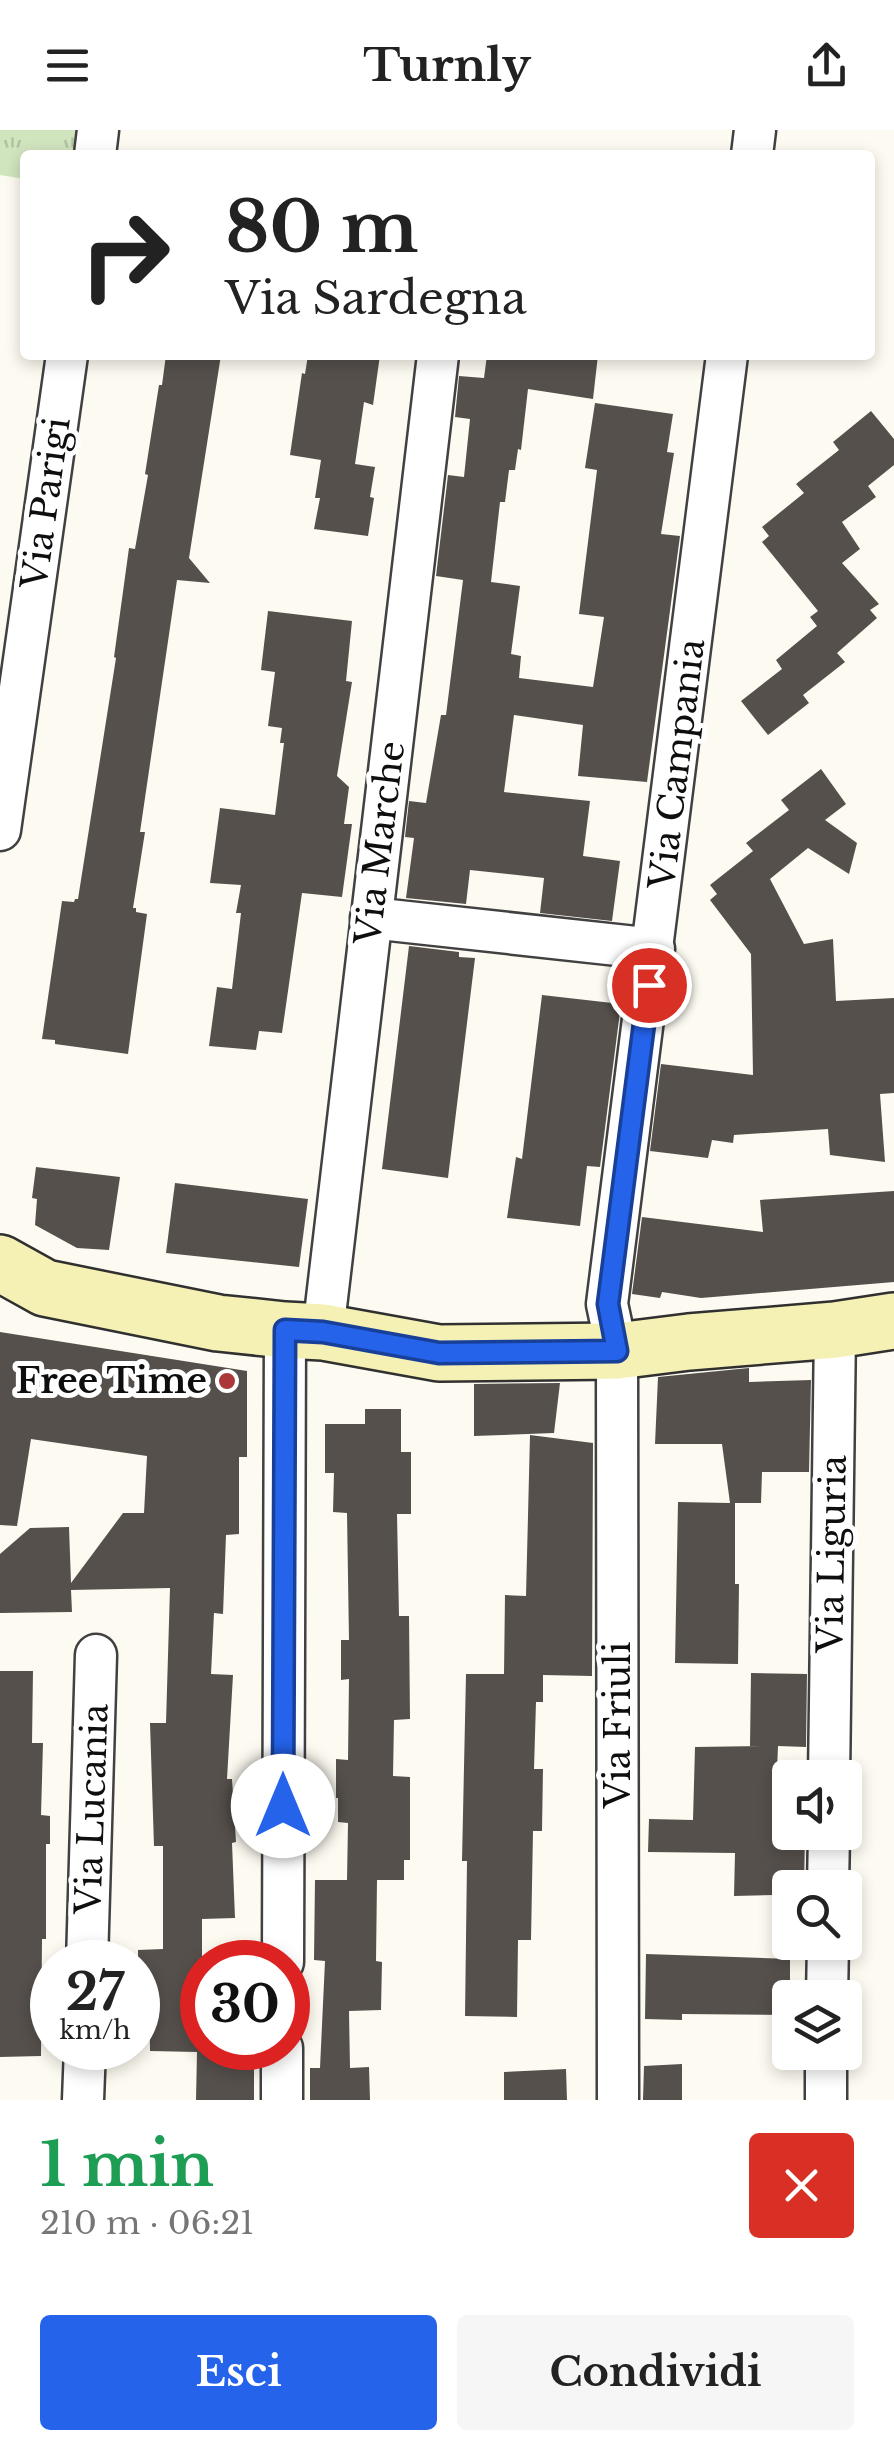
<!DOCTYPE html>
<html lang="it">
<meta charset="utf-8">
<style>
:root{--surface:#fff;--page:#f6f6f6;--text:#222;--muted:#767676;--accent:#2563eb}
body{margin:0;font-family:"Libre Baskerville",serif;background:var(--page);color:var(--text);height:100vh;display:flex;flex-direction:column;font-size:38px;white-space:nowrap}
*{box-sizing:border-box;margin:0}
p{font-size:32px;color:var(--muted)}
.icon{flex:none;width:55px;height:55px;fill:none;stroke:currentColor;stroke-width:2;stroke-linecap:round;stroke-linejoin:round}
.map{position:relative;height:1970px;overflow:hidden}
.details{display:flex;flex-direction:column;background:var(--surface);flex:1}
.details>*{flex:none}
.guide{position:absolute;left:20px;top:20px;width:855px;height:210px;border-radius:10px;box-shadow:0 5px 15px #0003;background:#fff;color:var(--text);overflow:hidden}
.controls{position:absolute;left:772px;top:1630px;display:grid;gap:20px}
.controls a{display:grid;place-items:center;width:90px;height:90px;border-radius:10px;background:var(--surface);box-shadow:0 5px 15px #0003;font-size:50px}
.speed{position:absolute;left:30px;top:1810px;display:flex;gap:20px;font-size:50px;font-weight:700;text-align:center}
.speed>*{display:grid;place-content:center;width:130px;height:130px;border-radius:50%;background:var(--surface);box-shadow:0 5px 15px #0003;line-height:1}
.speed small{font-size:25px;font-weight:400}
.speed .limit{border:15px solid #d22;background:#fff;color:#111}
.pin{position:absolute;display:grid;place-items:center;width:85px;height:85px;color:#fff;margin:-42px;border:5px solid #fff;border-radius:50%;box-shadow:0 2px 10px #0007}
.me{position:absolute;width:110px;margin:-55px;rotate:0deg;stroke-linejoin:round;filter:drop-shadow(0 0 8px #0008)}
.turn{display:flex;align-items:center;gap:35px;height:210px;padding:0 40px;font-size:45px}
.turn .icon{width:130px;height:130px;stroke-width:2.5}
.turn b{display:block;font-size:70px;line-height:85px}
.round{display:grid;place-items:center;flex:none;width:105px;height:105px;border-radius:10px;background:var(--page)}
.head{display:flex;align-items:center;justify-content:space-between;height:170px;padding:0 40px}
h1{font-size:60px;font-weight:700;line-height:75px;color:#1e9e55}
.action{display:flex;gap:20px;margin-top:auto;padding:20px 40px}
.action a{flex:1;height:115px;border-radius:10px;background:var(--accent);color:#fff;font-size:40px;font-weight:700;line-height:115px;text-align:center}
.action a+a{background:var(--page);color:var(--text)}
header{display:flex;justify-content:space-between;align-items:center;height:130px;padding:0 40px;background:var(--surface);font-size:45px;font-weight:700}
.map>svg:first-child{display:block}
.grass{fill:url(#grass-tufts)}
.building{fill:#55504c}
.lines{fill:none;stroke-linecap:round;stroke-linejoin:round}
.street-casing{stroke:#414141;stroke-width:45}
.secondary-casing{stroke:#303030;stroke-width:60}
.street{stroke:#fff;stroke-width:40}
.secondary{stroke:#f5f0b4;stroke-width:55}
.route-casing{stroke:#184099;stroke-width:25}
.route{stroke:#2563eb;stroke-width:18}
.poi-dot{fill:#ac3839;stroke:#fff;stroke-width:4}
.labels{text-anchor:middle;stroke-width:10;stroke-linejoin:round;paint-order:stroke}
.street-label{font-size:35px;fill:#0e0e0e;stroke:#fff}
.poi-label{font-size:35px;font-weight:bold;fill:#0e0e0e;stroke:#fff;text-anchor:end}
</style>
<header><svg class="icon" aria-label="menu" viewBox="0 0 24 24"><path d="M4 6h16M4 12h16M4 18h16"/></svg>Turnly<svg class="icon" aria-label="share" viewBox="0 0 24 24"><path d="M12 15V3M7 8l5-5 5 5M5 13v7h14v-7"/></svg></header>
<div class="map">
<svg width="894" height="1970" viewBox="0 0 894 1970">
<defs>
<pattern id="grass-tufts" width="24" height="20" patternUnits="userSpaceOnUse" patternTransform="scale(2.5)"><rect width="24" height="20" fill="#d0e4be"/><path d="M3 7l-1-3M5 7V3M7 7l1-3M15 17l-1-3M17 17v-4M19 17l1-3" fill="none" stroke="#b1c2a2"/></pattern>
</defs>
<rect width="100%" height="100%" fill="#fdfbf1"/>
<polygon class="grass" points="0,0 81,0 77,25 25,25 25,49 0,45"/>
<g class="building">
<polygon points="166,225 221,225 189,428 210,453 177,450 140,702 145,702 133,778 136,778 136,782 147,784 128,924 55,914 55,910 42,909 62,771 74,772 75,769 78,769 116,528 114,527 129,418 135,419 148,345 145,344 159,255 162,255"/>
<polygon points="308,225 380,225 373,275 364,272 355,334 375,337 370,367 374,368 368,406 314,399 320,368 315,368 321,330 290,325 302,243 305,244"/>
<polygon points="487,225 598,225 593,269 528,259 521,320 518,319 515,340 509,340 505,372 500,372 491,452 520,456 511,524 521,526 519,548 593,557 604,487 579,484 597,340 585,338 595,273 673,284 667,322 674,323 661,404 680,406 647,652 578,646 583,595 514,585 504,662 590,671 583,726 620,731 612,791 540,783 544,748 470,740 466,774 406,768 414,708 405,707 409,671 426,673 441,585 446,585 463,450 436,446 448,345 464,347 470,289 455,287 459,246 484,248"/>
<polygon points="871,281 894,309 894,335 868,356 876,367 842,392 860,419 842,433 879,474 870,480 877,488 837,523 845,532 803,565 809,573 768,605 741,571 782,539 776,530 817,496 810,487 818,481 762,412 769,406 762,397 804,363 796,354 839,320 833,312"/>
<polygon points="268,481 352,491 346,551 352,552 337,646 349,657 344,694 352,694 342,767 302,763 282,903 259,901 256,920 209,916 217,857 232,859 241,783 236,783 241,755 210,753 220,678 275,685 284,613 280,613 282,598 268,596 275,542 261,540"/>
<polygon points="821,639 846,674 825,690 857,713 849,744 808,718 770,749 804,814 833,809 836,871 894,868 894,963 880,964 885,1032 830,1025 828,999 734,1005 733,1013 712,1010 708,1028 650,1021 661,934 753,945 751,824 710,770 717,764 710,755 753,721 746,713 789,680 781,670"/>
<polygon points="409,816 459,822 459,827 475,828 448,1048 382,1039"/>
<polygon points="542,865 621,874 600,1037 587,1036 580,1096 507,1088 516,1027 522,1029"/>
<polygon points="36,1037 120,1047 109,1120 77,1118 35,1095 37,1069 32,1068"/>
<polygon points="175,1053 308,1069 299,1137 166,1123"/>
<polygon points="894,1061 894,1152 701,1168 662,1162 660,1168 632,1164 642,1087 763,1102 760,1070"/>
<polygon points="0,1202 247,1241 247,1327 239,1327 239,1404 226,1405 223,1484 214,1483 211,1544 233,1545 227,1649 232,1649 236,1712 232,1713 235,1788 202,1789 202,1918 254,1921 254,1970 196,1970 197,1922 150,1921 149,1849 138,1851 138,1820 163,1819 163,1716 154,1716 150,1593 166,1593 170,1458 71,1460 72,1482 0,1483 0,1424 30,1398 69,1397 71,1453 123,1383 144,1383 147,1326 31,1309 17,1396 0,1395"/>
<polygon points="749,1238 749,1252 811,1250 809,1342 762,1342 761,1373 735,1373 735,1454 739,1454 738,1534 675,1533 678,1372 730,1373 722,1314 655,1314 658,1247"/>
<polygon points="560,1253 554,1303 474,1306 474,1254"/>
<polygon points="365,1279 401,1279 401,1322 411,1322 411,1384 397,1384 399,1486 409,1486 410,1589 394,1590 393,1646 410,1647 410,1730 404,1730 404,1750 377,1750 376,1831 382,1832 381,1880 349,1881 350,1938 369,1937 370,1970 310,1970 310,1938 320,1938 325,1831 314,1830 315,1750 347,1750 348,1693 338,1692 338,1668 336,1668 336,1629 348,1630 349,1549 341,1550 341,1510 349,1510 347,1383 333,1382 334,1343 325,1343 325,1294 365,1294"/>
<polygon points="530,1305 593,1313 592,1546 543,1545 543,1572 536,1572 534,1639 543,1639 542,1701 533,1701 531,1810 518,1810 517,1887 465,1886 467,1731 462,1731 466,1544 504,1544 505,1465 526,1466"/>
<polygon points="0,1541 33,1541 32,1613 43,1613 41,1685 50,1686 50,1714 46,1714 46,1809 42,1809 41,1926 0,1927"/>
<polygon points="751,1543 807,1544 806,1617 778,1616 775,1691 790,1691 790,1702 805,1702 804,1758 775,1759 775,1765 734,1766 735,1723 648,1722 649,1689 693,1690 695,1617 762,1616 750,1616"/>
<polygon points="646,1824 790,1829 790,1885 682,1884 682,1890 645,1889"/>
<polygon points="682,1934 682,1970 643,1970 644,1936"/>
<polygon points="566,1939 567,1970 504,1970 504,1942"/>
</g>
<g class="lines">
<defs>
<g id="street">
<polyline points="95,25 98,0"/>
<polyline points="752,25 755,0"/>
<polyline points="0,700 67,225"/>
<polyline points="371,788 654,819"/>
<polyline points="323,1202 438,225"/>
<polyline points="829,1648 835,1200"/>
<polyline points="828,1758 829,1702"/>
<polyline points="87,1832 96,1525"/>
<polyline points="283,1832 285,1200"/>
<polyline points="827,1868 828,1812"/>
<polyline points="83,1970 85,1918"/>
<polyline points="282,1970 282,1918"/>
<polyline points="618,1970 617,1221 607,1174 727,225"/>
<polyline points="826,1970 826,1922"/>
</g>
<polyline id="secondary" points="0,1133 45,1158 218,1193 285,1200 323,1202 439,1223 617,1221 689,1212 835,1200 894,1191"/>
</defs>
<use href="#street" class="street-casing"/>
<use href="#secondary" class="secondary-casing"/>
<use href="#street" class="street"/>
<use href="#secondary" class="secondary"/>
</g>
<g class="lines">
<defs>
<polyline id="route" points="283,1676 285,1200 323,1202 439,1223 617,1221 608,1174 649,855"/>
</defs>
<use href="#route" class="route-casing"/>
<use href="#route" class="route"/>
</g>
<circle class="poi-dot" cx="227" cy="1251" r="10"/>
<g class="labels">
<g class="street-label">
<text transform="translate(46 373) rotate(-82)" y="12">Via Parigi</text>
<text transform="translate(677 634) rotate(-83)" y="12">Via Campania</text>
<text transform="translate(380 713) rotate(-83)" y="12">Via Marche</text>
<text transform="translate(832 1424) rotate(-89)" y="12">Via Liguria</text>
<text transform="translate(618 1595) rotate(-90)" y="12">Via Friuli</text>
<text transform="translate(92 1679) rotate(-88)" y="12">Via Lucania</text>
</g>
<g class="poi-label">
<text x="207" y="1263">Free Time</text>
</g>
</g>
</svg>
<div class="controls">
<a><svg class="icon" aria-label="sound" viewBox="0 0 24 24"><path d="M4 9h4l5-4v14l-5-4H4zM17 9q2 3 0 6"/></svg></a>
<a><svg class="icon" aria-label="search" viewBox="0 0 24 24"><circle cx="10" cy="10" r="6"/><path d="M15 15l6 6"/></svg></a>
<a><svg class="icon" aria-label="layers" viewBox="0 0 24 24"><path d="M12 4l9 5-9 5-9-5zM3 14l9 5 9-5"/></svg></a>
</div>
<div class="speed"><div>27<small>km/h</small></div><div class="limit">30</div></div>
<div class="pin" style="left:649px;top:855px;background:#d93025"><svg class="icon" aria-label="arrive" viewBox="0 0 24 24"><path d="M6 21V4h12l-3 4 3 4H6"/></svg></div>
<svg class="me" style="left:283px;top:1676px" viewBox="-20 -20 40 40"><circle r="19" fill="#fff"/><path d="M0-13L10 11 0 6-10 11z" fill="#2563eb"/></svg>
<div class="guide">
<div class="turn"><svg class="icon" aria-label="right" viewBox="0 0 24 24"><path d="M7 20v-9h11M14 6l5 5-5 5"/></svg><div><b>80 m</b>Via Sardegna</div></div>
</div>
</div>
<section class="details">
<div class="head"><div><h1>1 min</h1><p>210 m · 06:21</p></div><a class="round" style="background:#d93025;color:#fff"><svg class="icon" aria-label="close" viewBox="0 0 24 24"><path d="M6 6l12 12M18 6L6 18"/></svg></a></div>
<div class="action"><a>Esci</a><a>Condividi</a></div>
</section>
